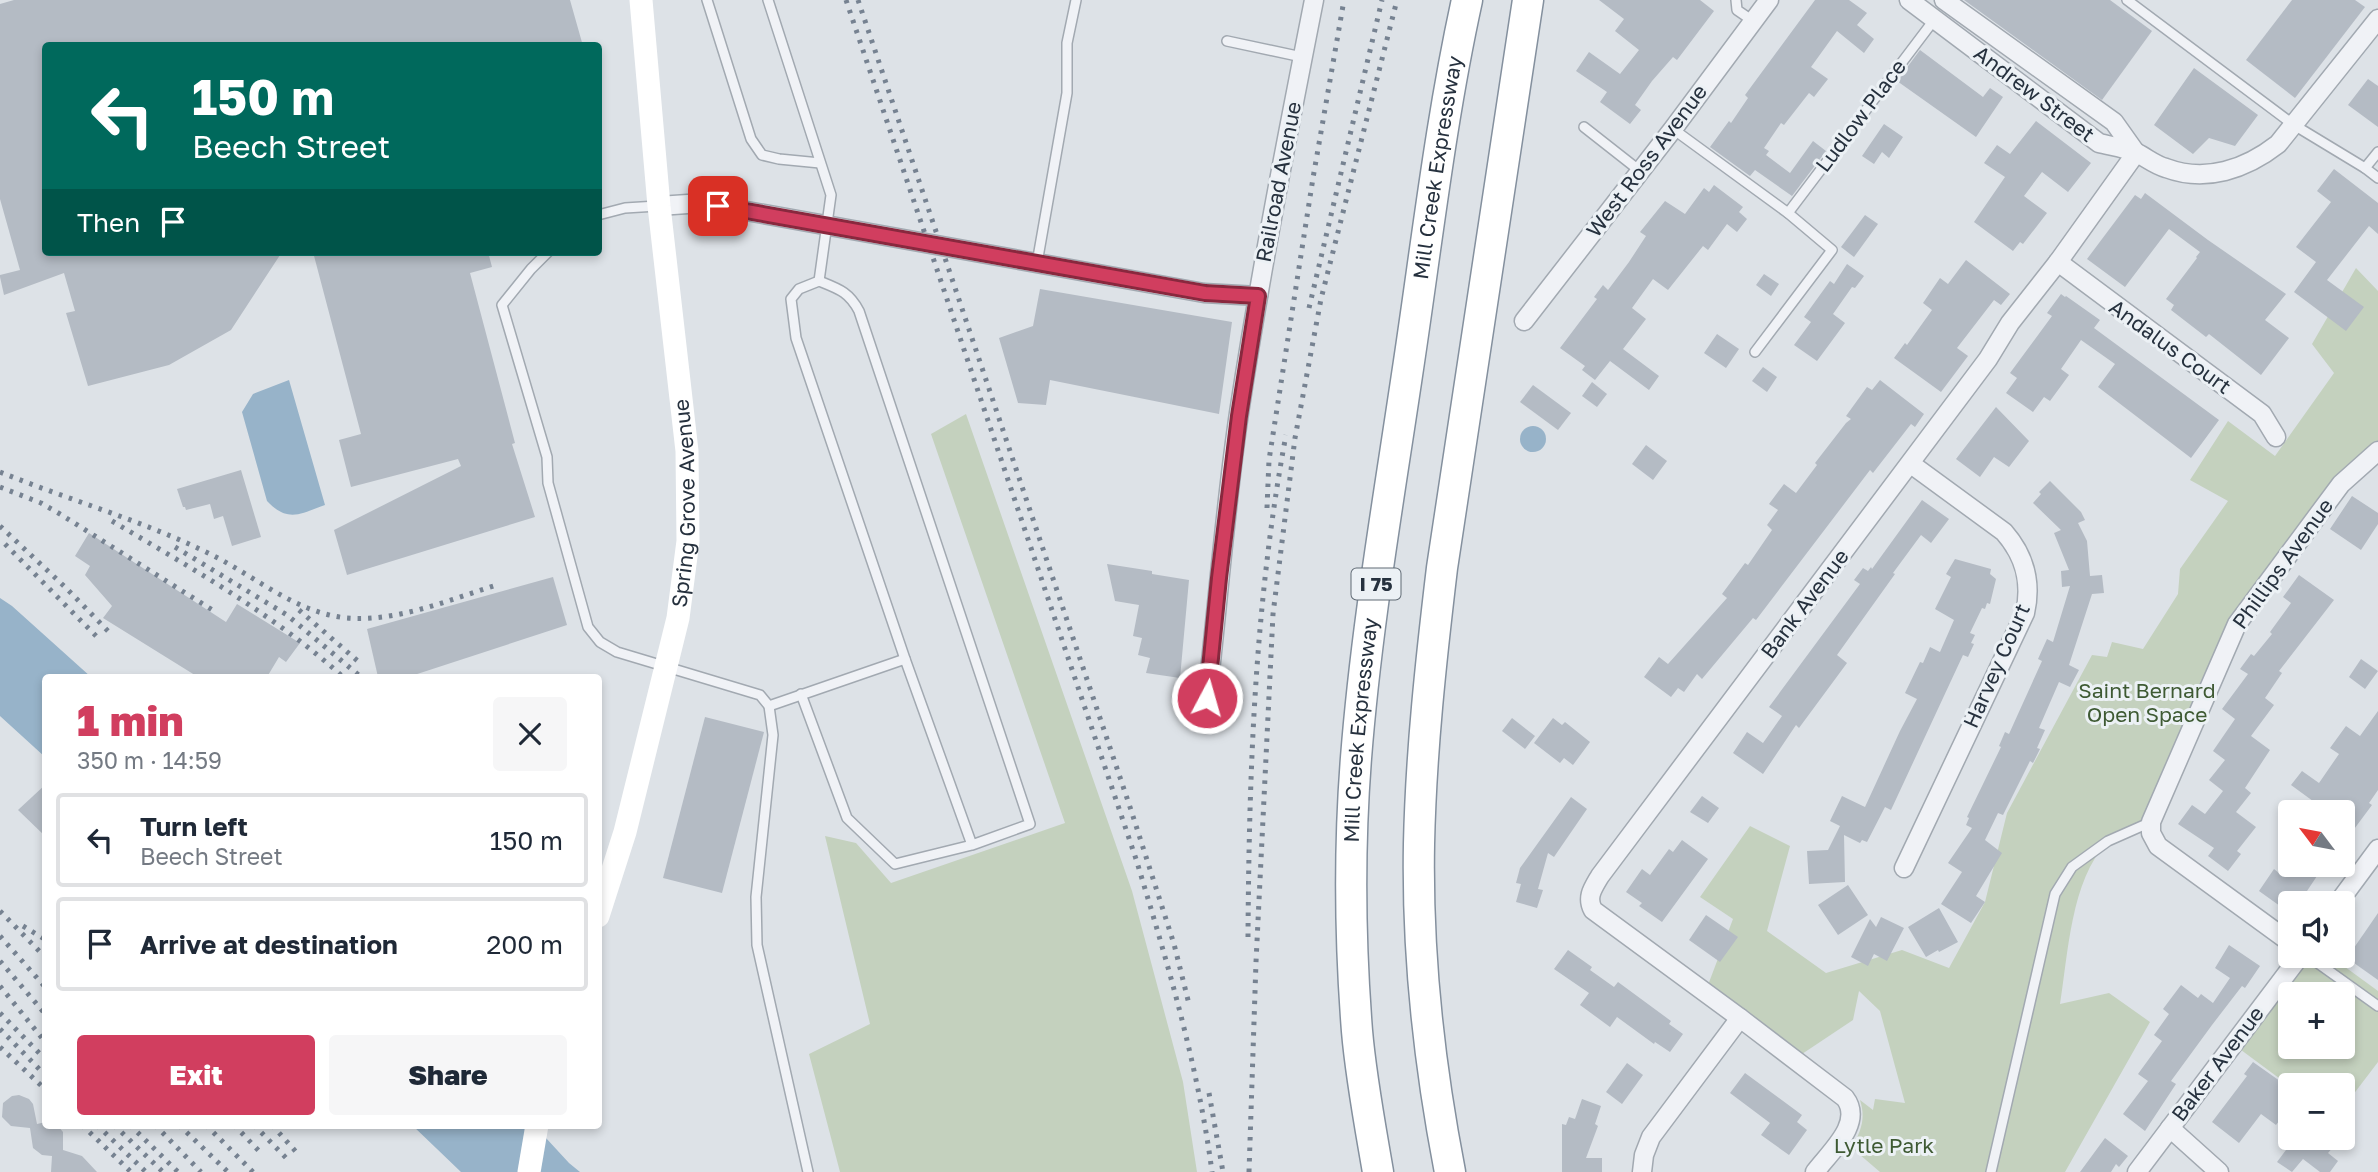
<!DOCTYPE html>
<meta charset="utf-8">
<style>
:root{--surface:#fff;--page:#f6f6f7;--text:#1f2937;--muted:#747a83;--line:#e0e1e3;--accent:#d13e5f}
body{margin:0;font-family:"Golos Text",sans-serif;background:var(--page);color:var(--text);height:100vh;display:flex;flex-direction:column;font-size:26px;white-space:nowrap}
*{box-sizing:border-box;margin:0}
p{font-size:23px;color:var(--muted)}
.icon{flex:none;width:38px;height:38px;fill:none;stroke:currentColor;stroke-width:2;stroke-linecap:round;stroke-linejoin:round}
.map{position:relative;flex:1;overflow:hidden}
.drawer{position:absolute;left:42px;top:674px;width:560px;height:455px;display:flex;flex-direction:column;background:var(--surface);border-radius:7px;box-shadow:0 4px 10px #0003}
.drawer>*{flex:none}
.hud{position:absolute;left:42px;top:42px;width:560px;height:214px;border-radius:7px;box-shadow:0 4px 10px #0003;background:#00695c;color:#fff;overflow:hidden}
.needle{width:46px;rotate:302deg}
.tools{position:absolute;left:2278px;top:800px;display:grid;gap:14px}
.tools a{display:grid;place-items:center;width:77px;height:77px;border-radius:7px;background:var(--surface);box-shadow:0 4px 10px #0003;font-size:35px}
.pin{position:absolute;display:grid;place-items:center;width:60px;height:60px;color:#fff;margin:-30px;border-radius:14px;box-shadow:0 4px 10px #0006}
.me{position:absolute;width:77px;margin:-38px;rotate:6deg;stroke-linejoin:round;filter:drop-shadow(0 0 5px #0008)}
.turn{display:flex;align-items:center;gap:24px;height:147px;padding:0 35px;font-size:32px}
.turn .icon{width:91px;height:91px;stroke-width:2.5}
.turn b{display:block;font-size:49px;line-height:60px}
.then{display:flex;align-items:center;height:66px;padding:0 35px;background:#0003;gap:14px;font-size:26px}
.round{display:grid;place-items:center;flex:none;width:74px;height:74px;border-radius:7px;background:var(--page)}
.overview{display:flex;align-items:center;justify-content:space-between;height:119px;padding:0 35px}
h1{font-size:42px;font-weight:800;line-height:52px;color:var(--accent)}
.cta{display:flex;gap:14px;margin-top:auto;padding:14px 35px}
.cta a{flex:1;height:80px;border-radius:7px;background:var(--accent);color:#fff;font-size:28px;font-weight:800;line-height:80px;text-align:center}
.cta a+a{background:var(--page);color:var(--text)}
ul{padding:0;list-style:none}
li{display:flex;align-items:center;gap:21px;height:94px;margin:0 14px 10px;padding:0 21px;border:4px solid var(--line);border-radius:7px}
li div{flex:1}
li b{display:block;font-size:26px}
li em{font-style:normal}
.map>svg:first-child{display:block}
.green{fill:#c4d1be;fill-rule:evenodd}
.water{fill:#97b3c9}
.building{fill:#b4bbc4}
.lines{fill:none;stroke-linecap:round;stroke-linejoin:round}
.lane-casing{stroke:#a2a9b1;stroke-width:12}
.street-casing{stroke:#a2a9b1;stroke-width:21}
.highway-casing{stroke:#84909e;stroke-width:33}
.lane{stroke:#f0f2f6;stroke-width:9}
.street{stroke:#f0f2f6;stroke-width:18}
.secondary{stroke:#fff;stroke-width:23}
.highway{stroke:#fff;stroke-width:30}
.rail{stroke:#768291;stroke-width:5;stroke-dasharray:3.5 7;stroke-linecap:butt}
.route-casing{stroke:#88283e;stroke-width:18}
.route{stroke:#d13e5f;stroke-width:12}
.labels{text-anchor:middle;stroke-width:6;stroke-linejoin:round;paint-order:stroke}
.shield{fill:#ecf1f5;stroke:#616b75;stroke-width:2}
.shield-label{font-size:19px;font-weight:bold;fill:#26313e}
.street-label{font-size:21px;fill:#26313e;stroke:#ecf1f5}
.park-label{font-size:21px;fill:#3e5a33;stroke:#ecf1f5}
</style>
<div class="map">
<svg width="2378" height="1172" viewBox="0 0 2378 1172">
<rect width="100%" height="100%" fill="#dde2e7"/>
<g class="green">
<path d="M2356,268L2378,291V451L2253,602L2151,822C2140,827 2115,835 2107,843C2071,879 2068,955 2060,1004L2109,993L2150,1022L2065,1172H1880L1852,1148C1861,1130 1866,1119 1860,1100L1873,1110L1875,1099L1905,1103L1880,1011L1859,991L1853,1020L1799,1056L1708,985L1733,919L1700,897L1750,826L1790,846L1767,931L1826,973L1902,950L1949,968L1985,902L2007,813L2092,655L2107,657L2112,642L2143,649L2178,594L2180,569L2228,501L2190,480L2228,421L2275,456L2334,373L2312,344Z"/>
<polygon points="966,414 1132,891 1183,1082 1197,1172 840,1172 809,1054 870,1024 825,836 856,843 891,883 1065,823 931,434"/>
<path d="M2300,956H2330L2378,991V1062L2343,1108V1085H2291V1087L2233,1044ZM2291,994H2343V1046H2291Z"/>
</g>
<g class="water">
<path d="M289,380L325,505C300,514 288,523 267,501L242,412L253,394Z"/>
<circle cx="1533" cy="439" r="13"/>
<polygon points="0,598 12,606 91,677 46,677 45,757 0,716"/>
<polygon points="412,1125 534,1125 569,1163 580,1172 461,1172"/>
</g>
<g class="building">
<polygon points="14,0 570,0 583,46 46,46 46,252 282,252 231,330 169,365 88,386 66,313 75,311 64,273 4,295 0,277 0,275 20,270 0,199 0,4"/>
<polygon points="1599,0 1700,0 1714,11 1677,60 1673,57 1652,81 1635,105 1641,110 1630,124 1600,102 1607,92 1576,71 1589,52 1620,74 1639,50 1615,31 1624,19"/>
<polygon points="1815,0 1849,0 1867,13 1857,25 1874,39 1864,53 1837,31 1811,67 1828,79 1814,97 1809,93 1784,125 1781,123 1764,148 1769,151 1766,155 1790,173 1813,141 1826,151 1792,196 1755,170 1750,176 1710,147 1729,121 1731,123 1748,98 1745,95"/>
<polygon points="1964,0 2110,0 2152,31 2102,100"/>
<polygon points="2292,0 2355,0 2365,7 2295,98 2246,60"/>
<polygon points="1920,50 1983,97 1990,88 2003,97 1976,137 1897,81"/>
<polygon points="2194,68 2258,115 2235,146 2209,138 2193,154 2154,125"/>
<polygon points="2368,79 2378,86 2378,127 2348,105"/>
<polygon points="2036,121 2091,163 2068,192 2042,172 2024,196 2047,213 2023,244 2020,242 2013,251 1974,222 2005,177 1984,163 1997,145 2010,154"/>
<polygon points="1884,124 1903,137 1889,158 1882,152 1874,164 1862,156"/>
<polygon points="2334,169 2378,203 2378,234 2369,226 2327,280 2364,307 2346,331 2294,292 2316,262 2296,247 2331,202 2317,191"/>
<polygon points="1714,185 1743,207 1739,212 1747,219 1737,232 1727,224 1708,250 1703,246 1668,290 1653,279 1632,308 1646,319 1623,349 1659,376 1649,390 1610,361 1595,380 1582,370 1585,366 1560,348 1597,299 1594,297 1603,285 1608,290 1629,262 1646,236 1640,232 1665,201 1685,214 1704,188 1709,192"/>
<polygon points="2145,193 2208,240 2286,294 2265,320 2289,338 2261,375 2209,334 2206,337 2171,310 2174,305 2166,299 2197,258 2196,257 2200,252 2169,229 2125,287 2087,259 2135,195 2141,199"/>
<polygon points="1865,215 1878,224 1854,257 1841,247"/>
<polygon points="313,252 488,252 492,267 470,273 515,443 512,444 535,517 347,575 334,530 461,466 458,459 351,487 339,440 361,434"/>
<polygon points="1966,260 2010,294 2001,305 1994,300 1957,348 1968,356 1941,392 1894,358 1905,343 1907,345 1932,310 1923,303 1940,278 1948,284"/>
<polygon points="1847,264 1864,276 1855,288 1852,287 1833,314 1845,323 1817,361 1794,345 1811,322 1804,317 1830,281 1834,284"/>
<polygon points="1764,274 1779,284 1771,296 1756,285"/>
<polygon points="1040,289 1232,322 1219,414 1050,380 1046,405 1018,403 999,338 1033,326"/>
<polygon points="2061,294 2065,297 2066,296 2100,320 2094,328 2219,420 2191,458 2098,387 2115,364 2081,340 2061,369 2069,375 2050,401 2044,397 2033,412 2006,393 2017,378 2010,373 2052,316 2047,313"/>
<polygon points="1717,334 1739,349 1726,368 1704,353"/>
<polygon points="1763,367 1777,377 1767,392 1752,381"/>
<polygon points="1880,380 1924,414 1915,427 1911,424 1873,473 1870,470 1756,620 1753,618 1702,679 1697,674 1684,692 1678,688 1671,697 1644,677 1659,657 1668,664 1727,598 1722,594 1745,563 1748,565 1772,530 1767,525 1778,510 1769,504 1784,484 1796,493 1817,465 1815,463 1846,423 1851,419 1846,416 1867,387 1872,390"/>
<polygon points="1592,382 1607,394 1597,407 1582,396"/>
<polygon points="1533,385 1571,413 1558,430 1520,402"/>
<polygon points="1996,407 2029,441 2009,467 1994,457 1980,477 1956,459"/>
<polygon points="1646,445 1667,461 1653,480 1632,464"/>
<polygon points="241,470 261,537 232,546 223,516 214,519 210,504 186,510 185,507 183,507 177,489"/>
<polygon points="2050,481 2081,512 2085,520 2078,523 2087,541 2090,576 2102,575 2104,593 2092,594 2069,665 2079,670 2070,687 2059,682 2039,728 2045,730 2037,748 2040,749 2033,763 2030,761 2003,815 1998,813 1985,840 2002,853 1976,896 1985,902 1971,923 1941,904 1962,872 1948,863 1972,828 1966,825 1969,818 1967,817 2001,747 1999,746 2005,732 2009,734 2018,714 2042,661 2038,659 2047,639 2053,642 2070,586 2062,587 2061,571 2069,570 2054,533 2061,530 2033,503 2041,494 2039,492"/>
<polygon points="2352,496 2378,513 2378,524 2361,550 2330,529"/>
<polygon points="1922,500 1949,519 1931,543 1921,535 1893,573 1895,574 1837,655 1847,663 1799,728 1796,725 1763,774 1733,753 1747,732 1763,743 1782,716 1769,707 1857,588 1860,584 1854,580 1863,568 1868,571 1871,567 1872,569"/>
<polygon points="89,533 226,622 237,604 300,643 286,662 279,657 267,677 198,677 103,618 112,606 85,575 90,566 75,556"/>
<polygon points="1955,559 1991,569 1990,574 1996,579 1990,604 1987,603 1985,609 1982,608 1970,633 1975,635 1971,643 1974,644 1968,657 1963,655 1891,810 1885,807 1867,842 1862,840 1860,843 1844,835 1845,882 1809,884 1807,851 1828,850 1840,826 1830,821 1842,796 1865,807 1900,731 1917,699 1905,693 1920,662 1923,663 1930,647 1940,652 1954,620 1935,609 1951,577 1946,574"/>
<polygon points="1107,564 1152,571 1152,574 1189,580 1180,678 1146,673 1150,658 1138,655 1142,638 1133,636 1139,605 1115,601"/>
<polygon points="2299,575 2334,600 2279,671 2282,673 2265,698 2274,705 2251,736 2270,750 2245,788 2251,793 2236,812 2256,827 2237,851 2241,854 2228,871 2208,856 2214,848 2178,824 2192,805 2205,814 2223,791 2209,780 2225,760 2213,751 2235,719 2222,709 2248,674 2240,669 2251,654 2254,656 2272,634 2270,632 2291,603 2283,597"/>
<polygon points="553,577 567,625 408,677 378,677 367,629"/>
<polygon points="2361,659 2378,671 2365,689 2349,677"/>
<polygon points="2378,711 2378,790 2369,803 2372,805 2343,844 2343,812 2312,812 2317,804 2291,785 2302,771 2319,783 2339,754 2330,748 2346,726 2360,736"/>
<polygon points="705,717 764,732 722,893 663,878"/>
<polygon points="1512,718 1535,736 1525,749 1502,731"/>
<polygon points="1553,718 1562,725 1565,722 1590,742 1573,765 1564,758 1560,763 1534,743"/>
<polygon points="46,784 46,837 18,810"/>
<polygon points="1702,796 1719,808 1708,823 1690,812"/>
<polygon points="1571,797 1587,809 1554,857 1548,853 1538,889 1543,890 1537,908 1516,902 1521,884 1516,883 1520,868"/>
<polygon points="1682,840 1708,859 1662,922 1639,906 1642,903 1626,892 1642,869 1650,875 1669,849 1673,852"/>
<polygon points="2287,864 2325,864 2299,903 2291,903 2291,914 2259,891 2274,869 2280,874"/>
<polygon points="1848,885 1868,915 1838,935 1818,905"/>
<polygon points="1939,908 1958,942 1939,952 1938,950 1926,957 1908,927"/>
<polygon points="2378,913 2378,980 2347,958"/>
<polygon points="1706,915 1738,937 1720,962 1689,940"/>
<polygon points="1881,917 1904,928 1887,961 1874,954 1868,966 1851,957 1870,919 1876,927"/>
<polygon points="2229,945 2260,966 2245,988 2242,986 2212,1025 2171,1081 2176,1084 2145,1131 2123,1114 2148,1081 2138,1074 2162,1041 2154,1035 2169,1014 2163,1009 2181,985 2198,998 2201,994 2213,1003 2230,978 2215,968"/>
<polygon points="1568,950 1592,967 1590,970 1614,987 1618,982 1671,1021 1669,1024 1683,1034 1670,1052 1655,1042 1654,1044 1617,1017 1610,1027 1580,1005 1589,993 1554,969"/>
<polygon points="2253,1062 2291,1089 2291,1091 2279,1108 2285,1113 2276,1125 2261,1114 2239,1143 2212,1122 2247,1076 2244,1074"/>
<polygon points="1627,1063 1643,1075 1622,1104 1606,1092"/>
<polygon points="1745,1073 1802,1115 1797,1122 1807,1130 1789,1155 1761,1135 1770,1123 1730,1093"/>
<polygon points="19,1095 29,1099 33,1104 37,1124 46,1122 46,1125 57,1125 63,1132 63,1150 82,1156 97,1172 51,1172 52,1156 42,1155 33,1148 30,1128 11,1126 2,1117 3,1103 12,1096"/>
<polygon points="1582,1099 1601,1106 1595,1124 1598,1126 1586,1158 1602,1158 1602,1172 1562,1172 1562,1124 1566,1125 1569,1117 1575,1119"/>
<polygon points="2105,1138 2128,1156 2119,1167 2116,1164 2111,1172 2080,1172"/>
<polygon points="2295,1138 2341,1138 2328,1153 2338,1161 2330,1172 2320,1172 2303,1159 2292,1172 2277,1162"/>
</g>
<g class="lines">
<defs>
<g id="lane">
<polyline points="707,0 751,139 762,155 779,159 820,163"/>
<polyline points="768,0 831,195 819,281"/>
<polyline points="1736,0 1737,10 1753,21"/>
<polyline points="2127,0 2294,125 2365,168 2378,178"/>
<polyline points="1227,41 1302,57"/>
<polyline points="1584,127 1640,171"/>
<polyline points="1673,129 1788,213 1832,250 1755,352"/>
<polyline points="2365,168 2378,152"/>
<polyline points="1788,213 1934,20"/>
<polyline points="598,215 625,208 657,206"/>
<polyline points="548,252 531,269 502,305 547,457 548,483 588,627 600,642 617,652 760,695 769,706 773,735 756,897 757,945 808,1172"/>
<polyline points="1037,263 1067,93 1067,43 1076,0"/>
<path d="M801,694L847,818L895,864L972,845L1030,824L859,311C849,292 839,289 819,281L799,289L791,299L796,338L905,659L972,845"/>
<polyline points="769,706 905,659"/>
<polyline points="2308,956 2378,1006"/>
<polyline points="1991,1172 2055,894 2072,867 2108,841 2151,822"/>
</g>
<g id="street">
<path d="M1909,0L2099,143C2111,146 2125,148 2137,153C2147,158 2155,165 2166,168C2206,183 2246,169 2278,144L2378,19"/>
<polyline points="1944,0 2114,122 2136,153"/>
<polyline points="659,206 702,203 1204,293 1258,296"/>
<polyline points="2058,262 2262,414 2276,437"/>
<polyline points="1524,321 1673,129 1769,0"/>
<path d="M1207,698C1218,603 1225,508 1239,413C1260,275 1287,137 1314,0"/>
<path d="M1904,868L2025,613C2032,582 2025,556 2004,532L1911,464"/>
<polyline points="2338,903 2378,849"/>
<polyline points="2291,943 2158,846 2151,833 2151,822 2237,624 2341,484 2378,451"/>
<path d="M1740,1018L1593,910C1586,897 1593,888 1600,876L1988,359L2010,323L2058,262L2136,153"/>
<polyline points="2170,1128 2219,1172"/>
<path d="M1642,1172L1644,1155L1651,1137L1740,1018L1845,1098C1864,1123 1830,1152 1815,1172"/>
<polyline points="2137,1172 2300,956"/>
</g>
<g id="highway">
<path id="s2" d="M1378,1172C1370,1125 1361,1078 1357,1031C1350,941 1349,848 1356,758C1366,630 1388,503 1407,375C1426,250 1440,123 1467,0"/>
<path d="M1450,1172C1429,1064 1417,954 1419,844C1421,752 1431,660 1442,568L1528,0"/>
</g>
</defs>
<use href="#lane" class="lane-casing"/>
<use href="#street" class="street-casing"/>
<use href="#highway" class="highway-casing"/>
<use href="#lane" class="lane"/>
<use href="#street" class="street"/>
<g class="secondary">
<path id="s1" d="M598,916L625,832L678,618L688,541L687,451L659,206L641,0"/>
<polyline points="529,1172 537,1125"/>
</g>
<use href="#highway" class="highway"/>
<g class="rail">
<path d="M846,0L1136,859C1167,961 1198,1065 1212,1172"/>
<polyline points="858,0 1131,810 1174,944 1189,1004"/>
<polyline points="1309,308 1382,0"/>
<path d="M0,472C69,500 141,520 208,553C254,575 295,613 347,618C398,622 448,600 497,585"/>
<polyline points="0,487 41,503 60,514 214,611"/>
<polyline points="1267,508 1269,460 1313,178 1344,0"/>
<path d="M112,521C191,568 275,615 343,677"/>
<polyline points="0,526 65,587 108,631"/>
<polyline points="5,544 99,639"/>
<polyline points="175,547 287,615 361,677"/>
<polyline points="299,610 360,663"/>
<polyline points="0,911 46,958"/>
<polyline points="23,926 46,940"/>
<polyline points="0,936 46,988"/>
<path d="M1248,937C1249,770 1255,600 1286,435"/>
<polyline points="0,961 46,1015"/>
<polyline points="0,986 46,1043"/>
<polyline points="0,1013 46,1060"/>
<polyline points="0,1029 46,1076"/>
<polyline points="0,1047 46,1090"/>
<polyline points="1209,1093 1223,1172"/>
<polyline points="82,1125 131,1172"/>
<polyline points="97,1125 146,1172"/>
<polyline points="114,1125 163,1172"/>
<polyline points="130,1125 178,1172"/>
<polyline points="155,1125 201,1172"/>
<polyline points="179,1125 228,1172"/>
<polyline points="206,1125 253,1172"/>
<polyline points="234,1125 261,1153"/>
<polyline points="254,1125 289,1161"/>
<polyline points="272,1125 298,1154"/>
<polyline points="1249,1172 1256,962 1273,614 1295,438 1321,299 1397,0"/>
</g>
</g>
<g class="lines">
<defs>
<polyline id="route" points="718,206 1205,293 1258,296 1239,416 1219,578 1207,698"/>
</defs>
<use href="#route" class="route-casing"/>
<use href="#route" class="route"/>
</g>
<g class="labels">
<rect class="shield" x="1351.5" y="568.5" width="49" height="31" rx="5"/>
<g class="shield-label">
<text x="1376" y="591">I 75</text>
</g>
<g class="street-label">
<text transform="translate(2034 94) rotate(37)" y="7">Andrew Street</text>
<text transform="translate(1861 116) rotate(-53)" y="7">Ludlow Place</text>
<text transform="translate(1647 161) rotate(-53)" y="7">West Ross Avenue</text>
<text dy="7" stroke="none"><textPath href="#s2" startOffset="1012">Mill Creek Expressway</textPath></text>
<text transform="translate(1279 182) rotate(-79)" y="7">Railroad Avenue</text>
<text transform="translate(2170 347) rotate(36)" y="7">Andalus Court</text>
<text dy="7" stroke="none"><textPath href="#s1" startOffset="424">Spring Grove Avenue</textPath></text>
<text transform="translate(2283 564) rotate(-54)" y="7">Phillips Avenue</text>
<text transform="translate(1805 604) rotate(-53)" y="7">Bank Avenue</text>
<text transform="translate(1997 666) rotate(-66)" y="7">Harvey Court</text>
<text dy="7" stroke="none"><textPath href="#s2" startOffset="444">Mill Creek Expressway</textPath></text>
<text transform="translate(2218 1064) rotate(-53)" y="7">Baker Avenue</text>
</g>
<g class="park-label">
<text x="2147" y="698">Saint Bernard<tspan x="2147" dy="24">Open Space</tspan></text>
<text x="1884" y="1153">Lytle Park</text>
</g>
</g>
</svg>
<div class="tools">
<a><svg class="needle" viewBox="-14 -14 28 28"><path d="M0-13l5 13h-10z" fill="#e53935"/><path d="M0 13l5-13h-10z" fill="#747a83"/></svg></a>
<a><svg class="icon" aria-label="sound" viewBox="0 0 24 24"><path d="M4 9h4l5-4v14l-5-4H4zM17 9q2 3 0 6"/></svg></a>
<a>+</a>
<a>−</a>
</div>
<div class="pin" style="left:718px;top:206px;background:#d93025"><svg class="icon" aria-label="arrive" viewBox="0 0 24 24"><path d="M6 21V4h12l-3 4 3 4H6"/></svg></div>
<svg class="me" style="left:1207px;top:698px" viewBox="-20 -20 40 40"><circle r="17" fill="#d13e5f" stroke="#fff" stroke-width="3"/><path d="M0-11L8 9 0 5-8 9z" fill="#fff"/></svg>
<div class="hud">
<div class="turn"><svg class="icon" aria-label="left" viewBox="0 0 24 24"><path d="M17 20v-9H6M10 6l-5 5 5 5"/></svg><div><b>150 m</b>Beech Street</div></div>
<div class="then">Then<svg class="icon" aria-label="arrive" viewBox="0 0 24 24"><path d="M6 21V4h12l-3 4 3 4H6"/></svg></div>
</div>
<section class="drawer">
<div class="overview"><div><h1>1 min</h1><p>350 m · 14:59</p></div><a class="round"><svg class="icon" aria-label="close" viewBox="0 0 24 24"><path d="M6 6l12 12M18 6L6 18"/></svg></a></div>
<ul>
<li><svg class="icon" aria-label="left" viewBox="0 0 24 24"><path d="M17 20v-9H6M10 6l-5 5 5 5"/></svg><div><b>Turn left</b><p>Beech Street</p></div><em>150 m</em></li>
<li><svg class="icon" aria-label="arrive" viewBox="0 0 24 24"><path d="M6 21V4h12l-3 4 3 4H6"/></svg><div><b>Arrive at destination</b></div><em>200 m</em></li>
</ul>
<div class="cta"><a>Exit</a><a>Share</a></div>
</section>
</div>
